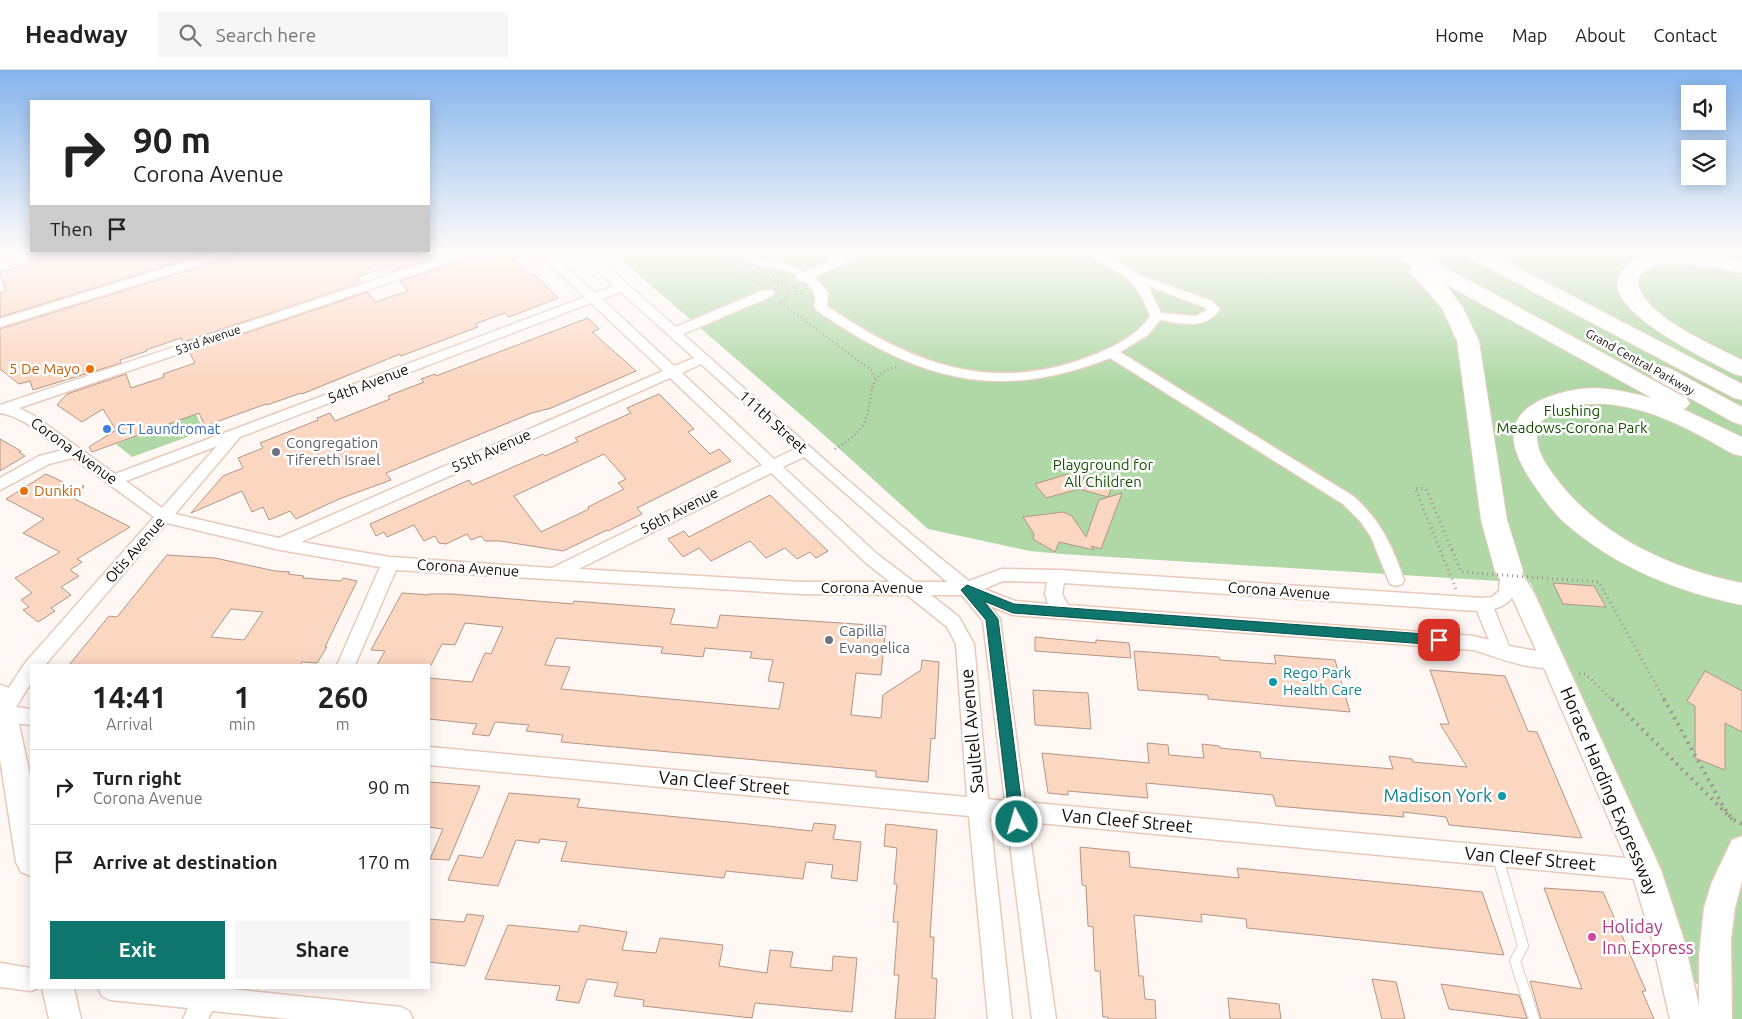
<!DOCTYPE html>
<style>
:root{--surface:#fff;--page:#f6f6f6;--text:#222;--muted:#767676;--line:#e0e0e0;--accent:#0f766e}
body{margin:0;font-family:Ubuntu,sans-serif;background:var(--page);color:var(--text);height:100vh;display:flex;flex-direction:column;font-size:19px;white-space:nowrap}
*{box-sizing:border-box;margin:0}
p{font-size:16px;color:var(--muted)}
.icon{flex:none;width:28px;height:28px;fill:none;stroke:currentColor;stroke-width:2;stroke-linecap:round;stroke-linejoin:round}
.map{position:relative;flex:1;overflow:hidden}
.sheet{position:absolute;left:30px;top:594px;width:400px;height:325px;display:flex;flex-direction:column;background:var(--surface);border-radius:0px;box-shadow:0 2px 12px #0003}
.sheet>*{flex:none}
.hud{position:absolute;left:30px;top:30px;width:400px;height:152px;border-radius:0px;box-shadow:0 2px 12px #0003;background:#fff;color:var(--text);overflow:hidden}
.fabs{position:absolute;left:1681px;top:15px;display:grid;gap:10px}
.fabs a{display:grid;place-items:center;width:45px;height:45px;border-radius:0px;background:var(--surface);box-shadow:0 2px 12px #0003;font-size:25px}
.pin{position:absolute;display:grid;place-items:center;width:42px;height:42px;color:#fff;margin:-21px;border-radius:10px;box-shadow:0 2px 8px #0006}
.me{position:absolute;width:55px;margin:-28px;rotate:354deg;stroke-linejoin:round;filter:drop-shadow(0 0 4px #0008)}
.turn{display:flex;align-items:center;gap:18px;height:105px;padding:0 20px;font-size:22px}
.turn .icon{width:65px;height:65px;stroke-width:2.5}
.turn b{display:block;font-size:35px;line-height:42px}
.then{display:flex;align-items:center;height:48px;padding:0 20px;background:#0003;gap:10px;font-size:19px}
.eta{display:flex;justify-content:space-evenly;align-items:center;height:85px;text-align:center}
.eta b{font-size:30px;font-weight:600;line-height:35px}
.primary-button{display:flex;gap:10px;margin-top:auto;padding:10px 20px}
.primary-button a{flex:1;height:58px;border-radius:0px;background:var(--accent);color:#fff;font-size:20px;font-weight:600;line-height:58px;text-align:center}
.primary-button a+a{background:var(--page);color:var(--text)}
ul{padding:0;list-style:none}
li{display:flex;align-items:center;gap:15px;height:75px;padding:0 20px;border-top:1px solid var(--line)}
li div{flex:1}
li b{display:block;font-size:19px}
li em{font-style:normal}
header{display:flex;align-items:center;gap:30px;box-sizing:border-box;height:70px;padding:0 25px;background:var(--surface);border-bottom:1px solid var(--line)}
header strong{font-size:24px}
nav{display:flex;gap:28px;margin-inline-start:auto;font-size:18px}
.search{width:350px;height:45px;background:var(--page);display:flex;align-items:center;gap:12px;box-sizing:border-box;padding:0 18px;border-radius:0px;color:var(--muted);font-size:19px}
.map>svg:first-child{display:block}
.green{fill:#afd8a6}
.building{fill:#fbd6c1;stroke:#b19686;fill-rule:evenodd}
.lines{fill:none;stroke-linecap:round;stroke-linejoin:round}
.lane-far1-casing{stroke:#e7cab9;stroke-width:8}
.lane-casing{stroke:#e7cab9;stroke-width:12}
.street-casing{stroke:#e7cab9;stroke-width:3}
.secondary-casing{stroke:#e7cab9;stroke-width:3}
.highway-casing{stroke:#e7cab9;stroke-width:2}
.path-far2{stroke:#9d9491;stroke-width:2.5;stroke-dasharray:1 3;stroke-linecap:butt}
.path-far1{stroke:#9d9491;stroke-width:3;stroke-dasharray:1 4;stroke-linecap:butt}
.path{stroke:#9d9491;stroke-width:4;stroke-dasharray:2 5;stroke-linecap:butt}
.lane-far1{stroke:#fff;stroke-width:6}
.lane{stroke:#fff;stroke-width:10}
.street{fill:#fff;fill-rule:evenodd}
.secondary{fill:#fff;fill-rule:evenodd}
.highway{fill:#fff;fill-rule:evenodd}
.path-bridge-far1{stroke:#9d9491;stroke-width:3;stroke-dasharray:1 4;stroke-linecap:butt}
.path-bridge{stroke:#9d9491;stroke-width:4;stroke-dasharray:2 5;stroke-linecap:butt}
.route{fill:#0f766e;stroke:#0a4d48}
.food-dot{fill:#e8710a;stroke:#fff;stroke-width:2}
.shop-dot{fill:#3f7fe0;stroke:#fff;stroke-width:2}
.worship-dot{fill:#6b7280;stroke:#fff;stroke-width:2}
.culture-dot{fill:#0f9aa8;stroke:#fff;stroke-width:2}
.hotel-dot{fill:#d1479c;stroke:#fff;stroke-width:2}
.labels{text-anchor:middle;stroke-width:5;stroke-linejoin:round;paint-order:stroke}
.far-street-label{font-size:12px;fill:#140a05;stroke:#fff}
.food-label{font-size:15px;fill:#c56008;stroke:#fff;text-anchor:end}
.street-label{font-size:15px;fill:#140a05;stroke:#fff}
.park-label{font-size:15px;fill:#135100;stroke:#fff}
.shop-label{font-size:15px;fill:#366cbe;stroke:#fff;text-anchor:start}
.worship-label{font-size:15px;fill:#5b616d;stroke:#fff;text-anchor:start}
.culture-label{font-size:15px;fill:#0d838f;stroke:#fff;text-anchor:start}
.near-street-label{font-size:18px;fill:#140a05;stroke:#fff}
.near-culture-label{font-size:18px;fill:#0d838f;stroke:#fff;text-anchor:end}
.near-hotel-label{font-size:18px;fill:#b23c85;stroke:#fff;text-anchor:start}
</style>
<header>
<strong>Headway</strong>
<div class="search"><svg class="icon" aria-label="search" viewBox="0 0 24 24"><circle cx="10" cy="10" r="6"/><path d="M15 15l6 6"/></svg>Search here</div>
<nav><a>Home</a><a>Map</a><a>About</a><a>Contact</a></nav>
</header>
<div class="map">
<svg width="1742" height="949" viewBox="0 0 1742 949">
<rect width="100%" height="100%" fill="#fef7f4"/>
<g class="green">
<polygon points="611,181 1742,181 1742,949 1726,949 1725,933 1687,907 1531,513 1062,484 1030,481 928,459 823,364"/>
<polygon points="196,344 204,361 132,387 116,374"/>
</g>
<g class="building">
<polygon points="29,181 214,181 0,247 0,223 6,221 0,202 33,192"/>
<polygon points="242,181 454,181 393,202 390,196 357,207 361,213 183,272 181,268 146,280 147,281 120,290 121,293 33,320 30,311 19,314 0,299 0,259 239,185"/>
<polygon points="481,181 488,181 489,187 506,181 531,206 535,205 558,228 509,247 505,243 475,254 478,257 401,286 400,284 302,324 301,323 267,335 266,334 205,356 199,343 92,382 89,377 116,360 103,339 82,352 57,335 67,324 126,304 131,318 164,307 163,304 195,293 189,282 368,222 375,232 408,221 400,211 478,185"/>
<polygon points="588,248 599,259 592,262 636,301 551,338 532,343 386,403 391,410 339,429 296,449 290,441 269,450 263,437 252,442 242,421 191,443 223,406 243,398 238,388 263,378 260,373 318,350 317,348 330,343 335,351 390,329 388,326 424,312 421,309 435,304 436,306"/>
<path d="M659,324L694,359L688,362L710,384L719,379L731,391L637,438L642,444L608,461L607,460L563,481L500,471H485L481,466L471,470L467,464L446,474L439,473L435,466L424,471L414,455L387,467L384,462L376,466L370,454L469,410L472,415L543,384L545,386L578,371L575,368L631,343L627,338ZM604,384L626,409L618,413L624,419L588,437L589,439L541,462L514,426Z"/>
<polygon points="0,369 21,381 19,382 25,386 0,401"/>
<polygon points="46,404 65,413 62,415 81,424 73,428 130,457 77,489 82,492 70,500 79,506 61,517 71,525 51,538 55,541 38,552 23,540 29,537 21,530 32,523 15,508 60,482 23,463 44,449 6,429"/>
<polygon points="1068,404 1079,419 1046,428 1035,414"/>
<polygon points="1085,405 1113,413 1108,427 1079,419"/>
<polygon points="1122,423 1101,479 1091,476 1094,480 1059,472 1055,482 1033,469 1034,464 1023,447 1063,442 1072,446 1086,467 1099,430"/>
<polygon points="770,425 828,481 816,488 810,482 797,489 785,478 766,488 750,471 711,491 699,478 683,487 668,469 684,461 689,467"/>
<path d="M167,485L215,488L275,501L290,502L288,504L304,506L303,508L341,511L343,508L357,511L325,577H327L317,593L302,592L300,595H69L109,546L117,547ZM231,539L263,542L244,570L211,567Z"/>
<polygon points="1553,513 1594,516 1606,537 1563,534"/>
<path d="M402,523L428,525L429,524H451L573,534L574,531L675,539L670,554L717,558L720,545L886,556L881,605L856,603L851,645L881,648L883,625L921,600L922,590L939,592L935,669L931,668L928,712L876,707V701L561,672L563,665L526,661L529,655L495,652L489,666L472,664L477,654L429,649V608L472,612L485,583L491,584L503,557L465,553L455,575L442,574L431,595H377L385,581L371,580ZM556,568L663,577L661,583L703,587L705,578L752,582L750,588L773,590L768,611L784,613L779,639L561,619L570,597L545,595Z"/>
<polygon points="1035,567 1096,573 1096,570 1129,573 1131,588 1035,581"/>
<polygon points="1134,581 1219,587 1220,590 1276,594 1274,585 1335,590 1350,642 1208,629 1208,625 1138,620"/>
<polygon points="1430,600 1505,606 1528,661 1537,662 1582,768 1449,755 1446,747 1403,742 1404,747 1276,736 1273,725 1146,713 1148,728 1068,721 1068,725 1048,723 1042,683 1149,693 1147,673 1168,675 1169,685 1204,688 1202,674 1219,676 1220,678 1260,682 1261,688 1393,699 1389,686 1412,689 1413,692 1467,697 1440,654 1449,654"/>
<polygon points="1705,601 1742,621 1742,662 1725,653 1725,700 1695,688 1695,636 1687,631"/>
<polygon points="1033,620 1088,623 1091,659 1035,655"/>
<polygon points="429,712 480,716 449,790 430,789 443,759 429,757"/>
<polygon points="509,723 580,729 577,737 758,755 812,761 814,753 836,755 833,769 861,772 857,811 831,808 833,795 806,792 803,809 726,801 724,808 561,791 567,772 540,769 539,773 516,770 498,816 448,810 459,785 482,788 484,785"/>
<polygon points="886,754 937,760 930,867 934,867 932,908 937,909 935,949 895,949 899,905 894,905 898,852 893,852 897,814 894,814 897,778 884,776"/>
<polygon points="1080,777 1129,782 1130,797 1239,808 1237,798 1482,822 1504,885 1247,858 1246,849 1201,844 1202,852 1134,845 1139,906 1143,906 1145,929 1155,930 1156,949 1108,949 1108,947 1103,947 1100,901 1095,901 1093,857 1088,856 1086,816 1082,815"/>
<polygon points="1544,818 1603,822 1646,921 1642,921 1654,949 1541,949 1530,911 1582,919"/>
<polygon points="467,844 484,846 465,896 429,892 429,849 464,852"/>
<polygon points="508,855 578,862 580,855 627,862 622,880 656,883 660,868 723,875 719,896 767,903 770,880 793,882 790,897 832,901 833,886 857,888 852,942 755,933 752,948 643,936 644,930 614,926 618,913 587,909 579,933 556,930 560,916 485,909"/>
<polygon points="1372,909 1396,912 1405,949 1382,949"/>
<polygon points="1441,914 1519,925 1527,949 1449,939"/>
<polygon points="1228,928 1279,934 1281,949 1230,949"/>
</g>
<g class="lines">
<defs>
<g id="lane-far1">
<polyline points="568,181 575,183 588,181"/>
<polyline points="741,181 760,193 785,197 807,206"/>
</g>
<polyline id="lane" points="1498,788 1523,876 1515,891 1534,949"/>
<g id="street">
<polygon points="221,181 240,181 238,183 0,257 0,249"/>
<path d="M461,181H479L477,183L19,338L33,345L115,404L585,227L537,181H550L595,223L614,216L577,181H590L676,257L764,220H772L774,223L772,226L683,264C777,347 870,433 969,511L1002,499L1060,500L1482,528L1492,527L1499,521L1501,501L1503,497L1509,495L1515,497C1525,516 1513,534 1494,539L1509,576L1554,584L1560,586L1563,591L1560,596C1538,604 1496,587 1474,580L1013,545L990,536L1000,549L1025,732L1646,790L1654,793L1657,800L1654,807L1646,810L1028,752L1056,949H1032L1007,750L990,748L1012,949H988L969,746L429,695V677L967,727L956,574L947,557L907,525L801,524L396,500L355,595H337L380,497L280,480L167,453L45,595H31V613L16,637L31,639V655L7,652L0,655V631L25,593L154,447L73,388L49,394L0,420V408L39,386L63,380C44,367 23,346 0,343V335ZM621,222L694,288L674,296L602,229ZM591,233L663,301L279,468L175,444L240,367ZM701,294L795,379L774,389L682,303ZM670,308L762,395L552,498L390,487L301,472ZM217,376L162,438L126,411ZM804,387L947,512H914L877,484L783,397ZM771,403L865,492L890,512H801L579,499ZM1003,511L1047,512L1045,524L1048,534L1015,531L984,519ZM1064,513L1477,541L1489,570L1474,566L1068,535L1062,524ZM931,525H962L983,551L1005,731L988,729L974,574L959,547Z"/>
<path d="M855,181H871L815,207L828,223L827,236C911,293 990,325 1091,286C1112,278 1137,266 1150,246C1142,222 1131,208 1108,196C1100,191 1090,188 1084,181H1099L1137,204L1212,231L1220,239C1206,260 1182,254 1160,250L1148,265L1120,282L1353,426C1380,449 1393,477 1404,510L1402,514L1396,516L1390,514L1371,467L1360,451L1343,434L1110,288C994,334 915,308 816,240L814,237C817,225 814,219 805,211H798L796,208L798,205ZM1148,216L1204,237L1207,240L1196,246L1161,243Z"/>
<polygon points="0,893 31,898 31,918 38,918 31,921 0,917"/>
<polygon points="98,918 221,918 401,937 409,941 413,949 290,949 212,941 208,949 183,949 188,938 110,930 102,926"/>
</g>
<g id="secondary">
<polygon points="1509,492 1517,495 1534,523 1661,800 1684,870 1699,936 1699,885 1704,838 1712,812 1732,770 1742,766 1742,811 1735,838 1731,869 1732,949 1670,949 1652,870 1631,800 1541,591 1511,525 1497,501 1501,495"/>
<polygon points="0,615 9,618 13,626 31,710 31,806 21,802 16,792 0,689"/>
<polygon points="42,918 74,918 81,949 49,949"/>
</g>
<g id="highway">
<path d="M1390,181H1415L1686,328L1690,333L1686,338L1683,339L1742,367V386L1733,384C1683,355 1619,319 1559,340C1548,344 1539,350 1537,363C1536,379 1544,392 1553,404C1596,465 1671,499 1742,513V535C1678,522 1615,497 1565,453C1552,441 1542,427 1532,412C1507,375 1502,343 1551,326C1565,321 1580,318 1596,318C1615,319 1633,323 1652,328L1445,214L1463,238L1479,271L1507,450L1523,501L1519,508L1509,512L1499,508L1495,501L1481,450L1457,271L1442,238L1409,201L1413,196L1393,185Z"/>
<polygon points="1461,181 1486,181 1742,314 1742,330 1734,328 1464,185"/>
<path d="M1662,182L1698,183L1742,191V203C1721,198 1643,181 1638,211C1640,245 1715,276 1742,290V306L1734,304C1712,292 1598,239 1620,205C1630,188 1644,186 1662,182Z"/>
<polygon points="1661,296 1669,298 1742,337 1742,355 1733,352 1653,308 1650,303 1653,298"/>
</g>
</defs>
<use href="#lane-far1" class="lane-far1-casing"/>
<use href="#lane" class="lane-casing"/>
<use href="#street" class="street-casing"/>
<use href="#secondary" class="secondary-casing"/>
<use href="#highway" class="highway-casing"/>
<g class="path-far2">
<polyline points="716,181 758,215"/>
<polyline points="608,182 612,181"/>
<polyline points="774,206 771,210 781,212 788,217 789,225 781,233 779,231"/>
<polyline points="794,217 796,224 802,224 802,219"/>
<polyline points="781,233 871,300 875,308"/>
<path d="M835,379C846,372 858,365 864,353C875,329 864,304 897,297"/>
</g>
<g class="path-far1">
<polyline points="1452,480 1426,419 1415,418 1456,519"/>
<polyline points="1579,604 1586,604 1613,631"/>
</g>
<polyline class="path" points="1612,629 1732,749"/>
<use href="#lane-far1" class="lane-far1"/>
<use href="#lane" class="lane"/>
<use href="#street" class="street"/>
<use href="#secondary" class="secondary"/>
<use href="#highway" class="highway"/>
<polyline class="path-bridge-far1" points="1452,480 1461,502 1599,512 1665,631"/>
<polyline class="path-bridge" points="1664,629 1723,736 1732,749 1742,754"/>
</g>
<linearGradient id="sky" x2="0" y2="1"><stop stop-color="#84b4ec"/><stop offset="0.58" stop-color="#fffbfa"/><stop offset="1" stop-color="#fffbfa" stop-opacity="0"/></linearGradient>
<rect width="1742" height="314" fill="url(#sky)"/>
<polygon class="route" points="967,515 1014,534 1439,565 1443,567 1445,570 1443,574 1439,575 1013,543 984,531 998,549 1024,752 1022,756 1017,758 1012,756 1010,752 986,550 961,520"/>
<g class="food-dot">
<circle cx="90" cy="299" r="5"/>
<circle cx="24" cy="421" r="5"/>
</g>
<circle class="shop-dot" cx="107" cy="359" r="5"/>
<g class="worship-dot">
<circle cx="276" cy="382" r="5"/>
<circle cx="829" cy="570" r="5"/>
</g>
<g class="culture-dot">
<circle cx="1273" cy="612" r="5"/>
<circle cx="1502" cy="726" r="5"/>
</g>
<circle class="hotel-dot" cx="1592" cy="867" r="5"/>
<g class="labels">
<g class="far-street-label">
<text transform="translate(208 270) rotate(-19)" y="4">53rd Avenue</text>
<text transform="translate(1640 292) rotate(29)" y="4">Grand Central Parkway</text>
</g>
<g class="food-label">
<text x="80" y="304">5 De Mayo</text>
<text x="34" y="426" text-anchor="start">Dunkin'</text>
</g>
<g class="street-label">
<text transform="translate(368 314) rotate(-21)" y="5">54th Avenue</text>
<text transform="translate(773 352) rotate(42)" y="5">111th Street</text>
<text transform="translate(74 381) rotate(36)" y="5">Corona Avenue</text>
<text transform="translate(491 381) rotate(-24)" y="5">55th Avenue</text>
<text transform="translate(679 441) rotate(-27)" y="5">56th Avenue</text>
<text transform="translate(135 480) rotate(-49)" y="5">Otis Avenue</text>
<text transform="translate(468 498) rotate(4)" y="5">Corona Avenue</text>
<text x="872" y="523">Corona Avenue</text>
<text transform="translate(1279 521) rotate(4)" y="5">Corona Avenue</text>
</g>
<g class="park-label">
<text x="1572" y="346">Flushing<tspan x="1572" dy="17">Meadows-Corona Park</tspan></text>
<text x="1103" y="400">Playground for<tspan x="1103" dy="17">All Children</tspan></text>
</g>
<g class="shop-label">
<text x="117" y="364">CT Laundromat</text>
</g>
<g class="worship-label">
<text x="286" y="378">Congregation<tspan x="286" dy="17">Tifereth Israel</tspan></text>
<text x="839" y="566">Capilla<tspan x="839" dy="17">Evangelica</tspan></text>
</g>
<g class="culture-label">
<text x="1283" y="608">Rego Park<tspan x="1283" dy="17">Health Care</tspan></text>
</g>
<g class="near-street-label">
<text transform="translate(972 661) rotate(-95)" y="6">Saultell Avenue</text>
<text transform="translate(724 713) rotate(5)" y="6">Van Cleef Street</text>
<text transform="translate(1609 721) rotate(67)" y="6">Horace Harding Expressway</text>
<text transform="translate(1127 751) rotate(5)" y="6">Van Cleef Street</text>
<text transform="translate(1530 789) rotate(5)" y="6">Van Cleef Street</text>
</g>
<g class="near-culture-label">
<text x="1492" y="732">Madison York</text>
</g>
<g class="near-hotel-label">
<text x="1602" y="863">Holiday<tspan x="1602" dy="21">Inn Express</tspan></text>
</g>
</g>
</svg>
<div class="fabs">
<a><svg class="icon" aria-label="sound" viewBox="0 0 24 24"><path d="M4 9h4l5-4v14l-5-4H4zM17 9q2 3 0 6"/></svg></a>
<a><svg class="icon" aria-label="layers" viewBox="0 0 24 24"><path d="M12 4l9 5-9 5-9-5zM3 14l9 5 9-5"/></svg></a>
</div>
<div class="pin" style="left:1439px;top:570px;background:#d93025"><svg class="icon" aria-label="arrive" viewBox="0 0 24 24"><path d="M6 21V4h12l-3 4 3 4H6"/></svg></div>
<svg class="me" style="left:1017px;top:752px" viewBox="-20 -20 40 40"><circle r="17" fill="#0f766e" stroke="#fff" stroke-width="3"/><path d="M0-11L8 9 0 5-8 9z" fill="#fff"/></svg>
<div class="hud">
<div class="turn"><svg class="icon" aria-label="right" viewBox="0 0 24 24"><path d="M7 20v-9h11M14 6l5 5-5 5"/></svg><div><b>90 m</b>Corona Avenue</div></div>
<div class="then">Then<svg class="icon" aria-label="arrive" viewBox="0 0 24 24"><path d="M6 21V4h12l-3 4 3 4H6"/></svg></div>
</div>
<section class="sheet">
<div class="eta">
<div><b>14:41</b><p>Arrival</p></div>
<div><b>1</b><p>min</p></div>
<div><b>260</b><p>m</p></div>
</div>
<ul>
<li><svg class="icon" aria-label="right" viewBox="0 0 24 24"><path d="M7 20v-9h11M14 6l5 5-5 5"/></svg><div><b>Turn right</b><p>Corona Avenue</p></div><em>90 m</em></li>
<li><svg class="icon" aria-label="arrive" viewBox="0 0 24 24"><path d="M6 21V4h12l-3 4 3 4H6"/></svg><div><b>Arrive at destination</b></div><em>170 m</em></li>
</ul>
<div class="primary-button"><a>Exit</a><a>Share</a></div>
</section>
</div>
